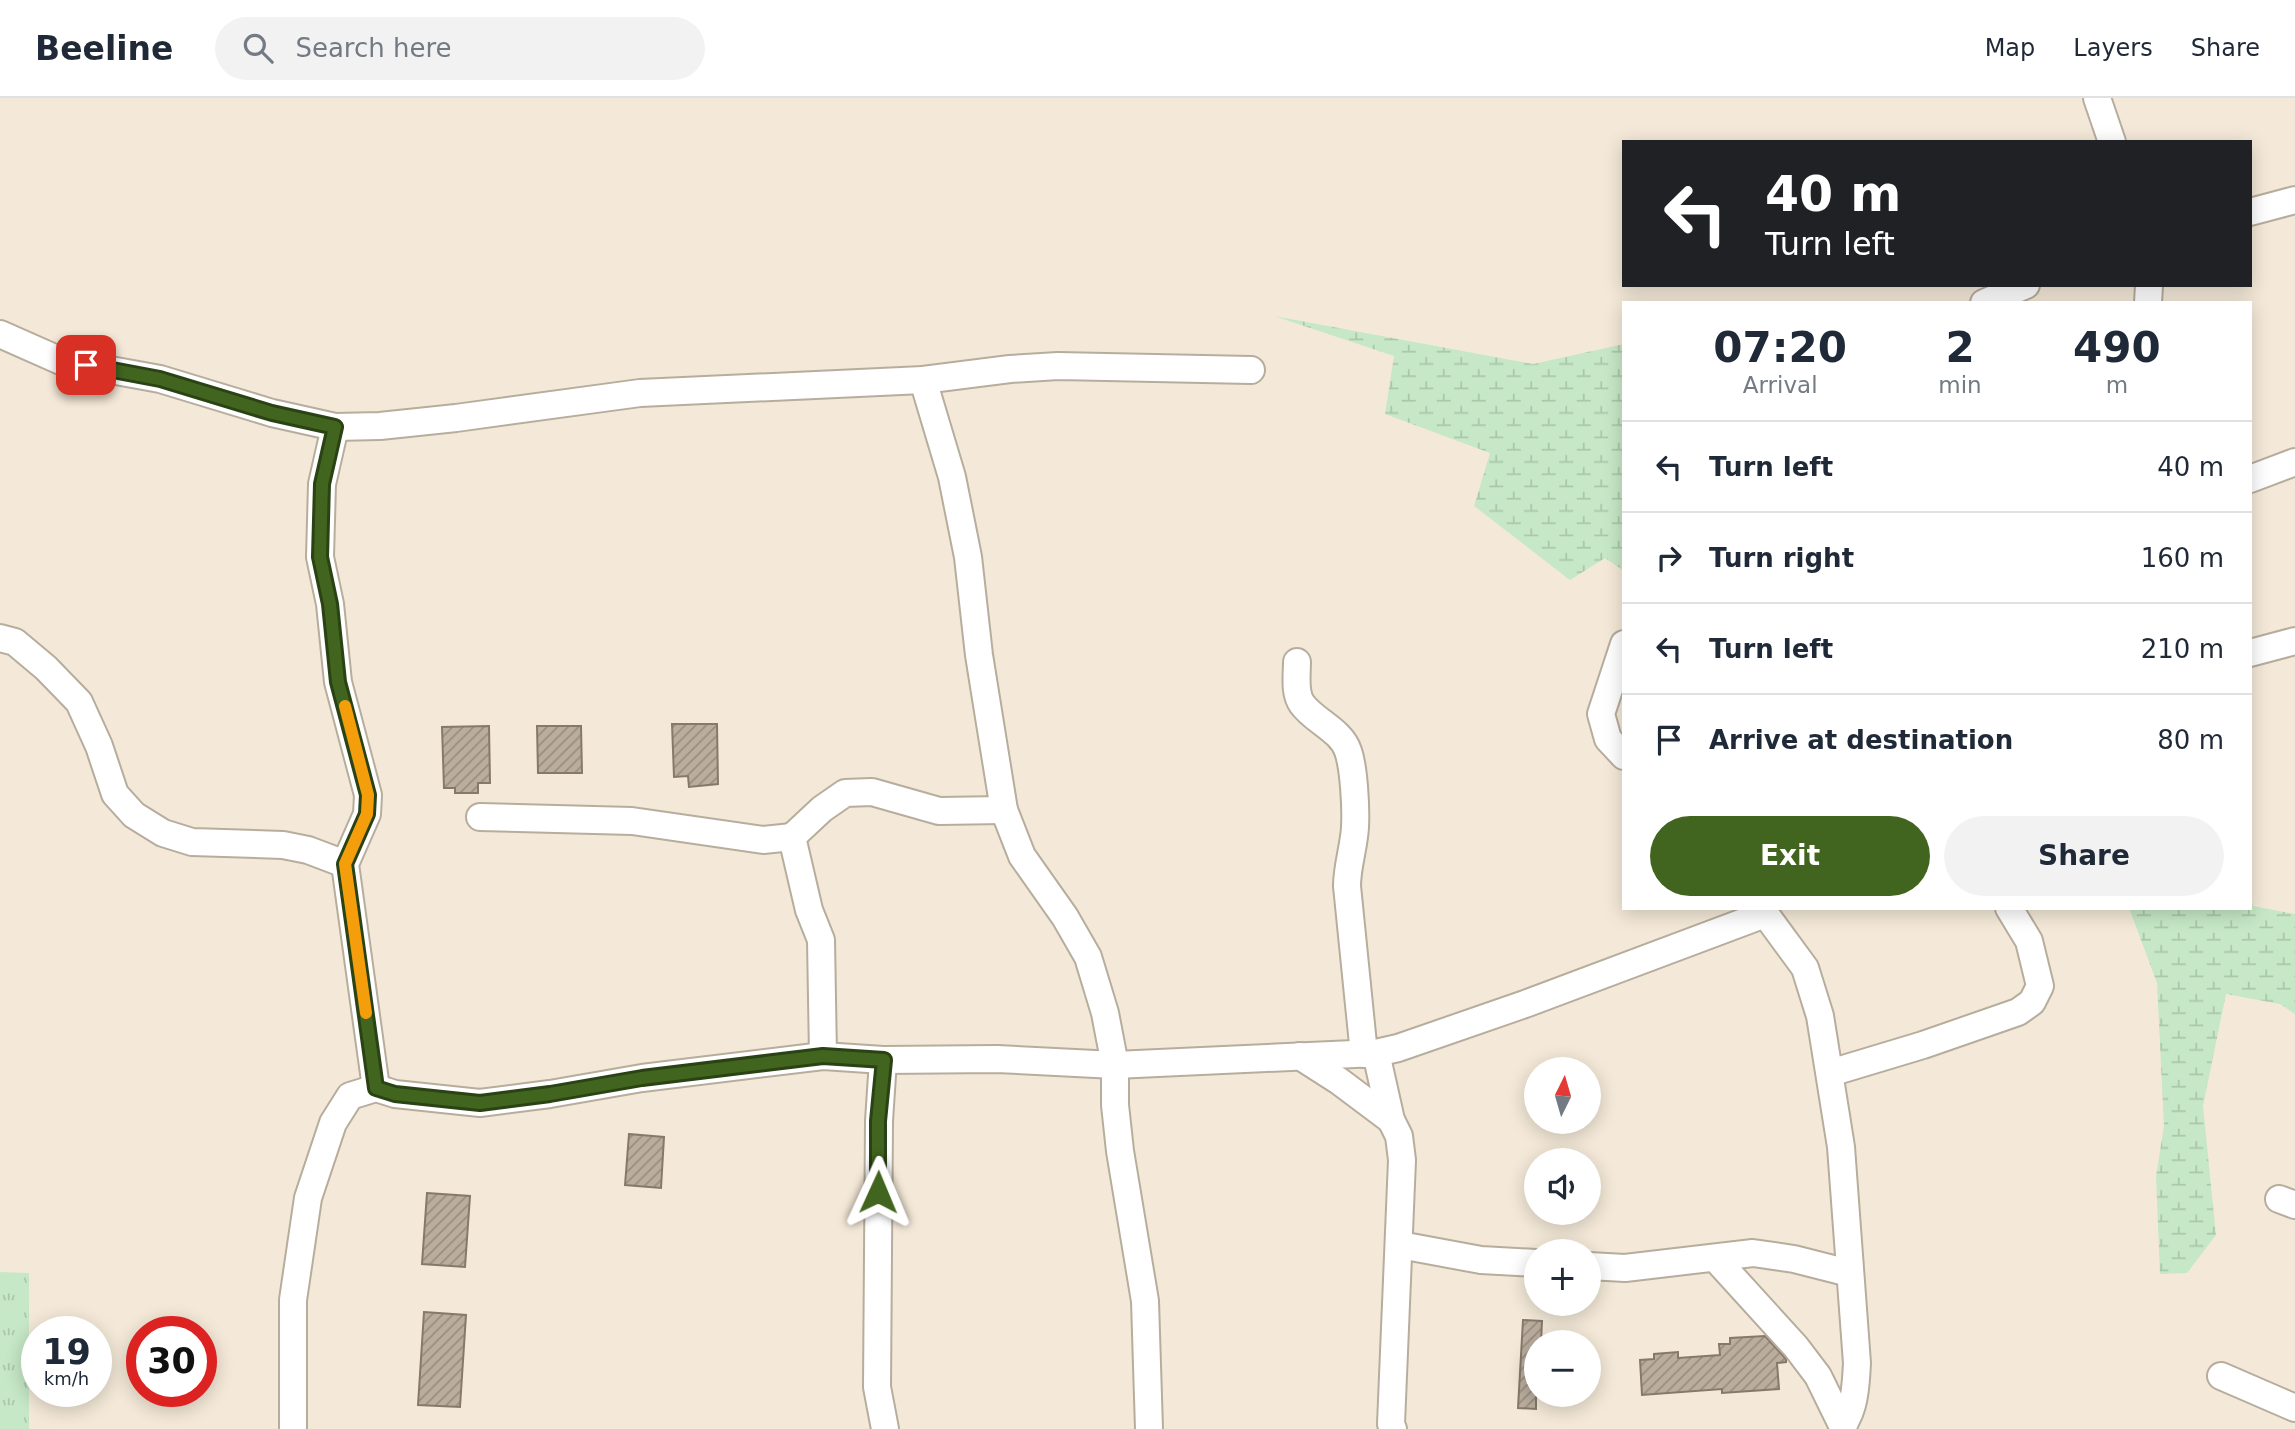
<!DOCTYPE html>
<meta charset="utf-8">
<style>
:root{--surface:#fff;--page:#f2f2f3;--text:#1f2937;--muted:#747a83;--line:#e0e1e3;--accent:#41651e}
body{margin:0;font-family:"DejaVu Sans",sans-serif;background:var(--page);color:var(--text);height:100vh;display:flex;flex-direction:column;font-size:26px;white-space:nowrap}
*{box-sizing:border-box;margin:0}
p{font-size:23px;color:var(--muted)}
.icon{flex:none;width:38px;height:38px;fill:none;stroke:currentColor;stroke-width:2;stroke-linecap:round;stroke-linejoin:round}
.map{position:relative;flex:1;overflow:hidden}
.drawer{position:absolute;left:1622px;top:203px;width:630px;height:609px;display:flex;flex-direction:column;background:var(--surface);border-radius:0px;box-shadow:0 4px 18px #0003}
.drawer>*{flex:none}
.guide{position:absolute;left:1622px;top:42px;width:630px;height:147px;border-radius:0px;box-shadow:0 4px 18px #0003;background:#202124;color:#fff;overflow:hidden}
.needle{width:46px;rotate:5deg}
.buttons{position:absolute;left:1524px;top:959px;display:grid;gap:14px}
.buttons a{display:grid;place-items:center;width:77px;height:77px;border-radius:50%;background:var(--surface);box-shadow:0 4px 18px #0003;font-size:35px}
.speed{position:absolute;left:21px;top:1218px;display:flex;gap:14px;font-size:35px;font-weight:700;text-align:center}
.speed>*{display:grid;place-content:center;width:91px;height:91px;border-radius:50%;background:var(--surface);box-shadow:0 4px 18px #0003;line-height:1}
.speed small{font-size:18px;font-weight:400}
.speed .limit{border:10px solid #d22;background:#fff;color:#111}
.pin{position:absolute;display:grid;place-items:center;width:60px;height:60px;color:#fff;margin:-30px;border-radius:14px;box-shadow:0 4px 10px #0006}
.me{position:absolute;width:77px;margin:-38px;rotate:1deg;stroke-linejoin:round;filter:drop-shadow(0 0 5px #0008)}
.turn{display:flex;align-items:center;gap:24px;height:147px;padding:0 28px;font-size:32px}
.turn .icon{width:91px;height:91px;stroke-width:2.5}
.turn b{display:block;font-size:49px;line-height:60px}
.eta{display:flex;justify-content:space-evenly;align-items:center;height:119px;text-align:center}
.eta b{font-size:42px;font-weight:700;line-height:49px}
.cta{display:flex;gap:14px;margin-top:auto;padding:14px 28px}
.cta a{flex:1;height:80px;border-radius:42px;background:var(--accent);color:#fff;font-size:28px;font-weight:700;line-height:80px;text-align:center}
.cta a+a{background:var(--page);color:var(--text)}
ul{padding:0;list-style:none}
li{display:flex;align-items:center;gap:21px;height:91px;padding:0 28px;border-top:2px solid var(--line)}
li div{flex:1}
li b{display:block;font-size:26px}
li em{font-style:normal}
header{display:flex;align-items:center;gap:42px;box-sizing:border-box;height:98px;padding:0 35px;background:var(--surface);border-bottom:2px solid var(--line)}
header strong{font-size:33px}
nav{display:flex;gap:38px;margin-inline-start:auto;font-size:24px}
.search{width:490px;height:63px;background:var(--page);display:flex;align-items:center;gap:18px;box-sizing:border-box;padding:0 24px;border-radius:38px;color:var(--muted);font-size:26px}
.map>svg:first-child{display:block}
.grass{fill:url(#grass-tufts)}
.wetland{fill:url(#wetland-marsh)}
.building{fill:url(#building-hatch);stroke:#85796b;stroke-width:2}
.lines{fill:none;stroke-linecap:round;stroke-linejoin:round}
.minor-casing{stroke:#b7ad9d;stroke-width:30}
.minor{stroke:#fff;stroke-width:26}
.route-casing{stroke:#2a4214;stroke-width:18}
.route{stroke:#41651e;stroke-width:12}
.slow{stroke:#f59e0b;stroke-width:12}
</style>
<header>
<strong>Beeline</strong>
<div class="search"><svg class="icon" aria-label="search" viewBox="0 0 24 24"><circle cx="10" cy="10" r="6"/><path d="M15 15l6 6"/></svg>Search here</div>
<nav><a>Map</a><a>Layers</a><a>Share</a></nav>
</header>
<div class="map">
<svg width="2295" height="1331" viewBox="0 0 2295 1331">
<defs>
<pattern id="grass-tufts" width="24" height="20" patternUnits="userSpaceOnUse" patternTransform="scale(1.75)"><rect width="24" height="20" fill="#c6e8c6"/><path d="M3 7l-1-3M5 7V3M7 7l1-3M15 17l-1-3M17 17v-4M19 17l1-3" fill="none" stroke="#abc7aa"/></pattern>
<pattern id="wetland-marsh" width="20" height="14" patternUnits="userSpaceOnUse" patternTransform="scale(1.75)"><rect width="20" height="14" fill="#c6e8c6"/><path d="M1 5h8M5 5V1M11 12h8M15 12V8" fill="none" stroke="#abc7aa"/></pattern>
<pattern id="building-hatch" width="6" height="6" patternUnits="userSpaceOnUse" patternTransform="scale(1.75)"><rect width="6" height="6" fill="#baad9e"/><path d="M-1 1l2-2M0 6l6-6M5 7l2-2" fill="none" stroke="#988d81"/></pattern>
</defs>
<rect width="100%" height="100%" fill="#f4e9d8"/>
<polygon class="grass" points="0,1174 29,1175 29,1331 0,1331"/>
<g class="wetland">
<polygon points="1274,218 1533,266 1624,246 1624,473 1605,460 1570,482 1474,408 1490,355 1385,316 1394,258"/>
<polygon points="2251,800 2253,808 2295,816 2295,916 2280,906 2226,896 2203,1008 2216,1137 2187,1175 2160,1176 2156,1078 2164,1028 2157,885 2129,810 2250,810"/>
</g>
<g class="building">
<polygon points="672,626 717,626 718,686 689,689 688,678 674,679"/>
<polygon points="489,628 490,685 478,685 478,695 455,695 455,690 444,690 442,629"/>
<polygon points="537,628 581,628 582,675 538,675"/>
<polygon points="629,1036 664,1039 661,1090 625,1087"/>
<polygon points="427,1095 470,1098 465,1169 422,1166"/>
<polygon points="424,1214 466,1217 460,1309 418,1307"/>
<polygon points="1523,1222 1542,1223 1541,1244 1536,1244 1536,1311 1518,1310"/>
<polygon points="1765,1238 1786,1261 1786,1264 1777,1265 1779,1291 1722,1295 1722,1291 1642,1297 1640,1262 1654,1261 1654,1256 1678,1254 1678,1260 1720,1257 1719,1246 1730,1246 1730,1240"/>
</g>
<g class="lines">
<defs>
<g id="minor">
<polyline points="2097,0 2112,44"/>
<polyline points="2250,114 2295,102"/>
<polyline points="1984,205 2026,187"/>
<polyline points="2148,205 2149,187"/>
<polyline points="0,236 61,263 160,281 272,315 335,329 380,328 456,320 640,295 923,282 1010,271 1058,268 1251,272"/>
<polyline points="923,282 952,379 968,459 979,557 1004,712 1022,758 1065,819 1088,859 1105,915 1115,967 1115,1007 1120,1053 1145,1203 1149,1331"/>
<polyline points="335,329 322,386 320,459 330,506 338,584 368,697 367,716 345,766 376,990"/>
<polyline points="2250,381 2295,364"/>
<polyline points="0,540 15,544 46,570 79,604 99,648 115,696 134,717 163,735 192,744 283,747 308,752 345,766"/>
<polyline points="1624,546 1601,616 1608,641 1624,658"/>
<polyline points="2250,555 2295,543"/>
<path d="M1297,564C1297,577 1294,595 1302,606C1314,623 1341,632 1348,653C1354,670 1356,710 1355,729C1354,749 1347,768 1347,788L1364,956"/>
<polyline points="480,719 632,723 763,742 792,739 809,812 821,842 823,958"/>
<polyline points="792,739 822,711 845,695 872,694 939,713 1004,712"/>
<path d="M1761,810L1805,870L1820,918L1841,1049L1857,1265C1856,1280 1856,1296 1851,1310C1849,1318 1844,1323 1843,1331"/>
<polyline points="1376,955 1391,1022 1399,1038 1402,1062 1391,1326 1393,1331"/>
<polyline points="1300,958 1339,983 1391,1022"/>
<polyline points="883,962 879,1023 877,1289 885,1331"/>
<polyline points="1830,975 1923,947 2018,914 2032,904 2040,888 2029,843 2009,810"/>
<polyline points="2279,1101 2295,1107"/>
<polyline points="1400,1147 1481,1162 1536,1165"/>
<polyline points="1715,1160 1796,1249 1818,1278 1842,1327"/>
<polyline points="1589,1168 1625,1170 1753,1155 1794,1161 1849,1175"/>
<polyline points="2221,1278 2295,1310"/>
<polyline points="293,1331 293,1202 308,1100 333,1025 350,998 376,990 395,996 480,1005 550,996 642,980 823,958 883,962 997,961 1115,967 1376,955 1398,950 1525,906 1765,816"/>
</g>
</defs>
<use href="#minor" class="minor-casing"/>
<use href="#minor" class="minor"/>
</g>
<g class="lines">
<defs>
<polyline id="route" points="86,267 160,281 272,315 335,329 322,386 320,459 330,506 338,584 368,697 367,716 345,766 376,990 395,996 480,1005 550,996 642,980 823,958 884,962 878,1023 878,1094"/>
</defs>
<use href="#route" class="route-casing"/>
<use href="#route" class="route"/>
<polyline class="slow" points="345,608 368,697 367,716 345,766 366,915"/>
</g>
</svg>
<div class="buttons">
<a><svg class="needle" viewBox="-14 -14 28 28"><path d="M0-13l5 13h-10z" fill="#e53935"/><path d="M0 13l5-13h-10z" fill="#747a83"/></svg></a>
<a><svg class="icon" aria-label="sound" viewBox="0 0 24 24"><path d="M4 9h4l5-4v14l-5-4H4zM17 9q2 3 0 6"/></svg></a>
<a>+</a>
<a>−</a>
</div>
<div class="speed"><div>19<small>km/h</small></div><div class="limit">30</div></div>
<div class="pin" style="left:86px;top:267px;background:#d93025"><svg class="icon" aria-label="arrive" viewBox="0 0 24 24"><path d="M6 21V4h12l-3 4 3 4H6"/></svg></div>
<svg class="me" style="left:878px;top:1094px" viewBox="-20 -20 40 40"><path d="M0-17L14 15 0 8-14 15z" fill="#41651e" stroke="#fff" stroke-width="4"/></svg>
<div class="guide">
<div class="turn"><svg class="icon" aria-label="left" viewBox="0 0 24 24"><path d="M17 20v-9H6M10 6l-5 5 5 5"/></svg><div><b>40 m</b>Turn left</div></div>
</div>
<section class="drawer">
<div class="eta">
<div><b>07:20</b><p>Arrival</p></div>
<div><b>2</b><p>min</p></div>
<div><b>490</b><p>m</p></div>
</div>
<ul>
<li><svg class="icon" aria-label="left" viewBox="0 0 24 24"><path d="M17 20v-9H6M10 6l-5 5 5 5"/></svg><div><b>Turn left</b></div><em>40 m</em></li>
<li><svg class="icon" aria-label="right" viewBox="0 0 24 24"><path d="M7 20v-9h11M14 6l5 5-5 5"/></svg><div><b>Turn right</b></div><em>160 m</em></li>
<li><svg class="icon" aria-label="left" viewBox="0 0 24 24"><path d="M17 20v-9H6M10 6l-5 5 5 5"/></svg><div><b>Turn left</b></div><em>210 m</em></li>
<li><svg class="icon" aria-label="arrive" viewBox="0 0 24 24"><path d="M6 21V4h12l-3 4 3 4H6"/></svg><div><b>Arrive at destination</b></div><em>80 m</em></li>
</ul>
<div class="cta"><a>Exit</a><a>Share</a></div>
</section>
</div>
